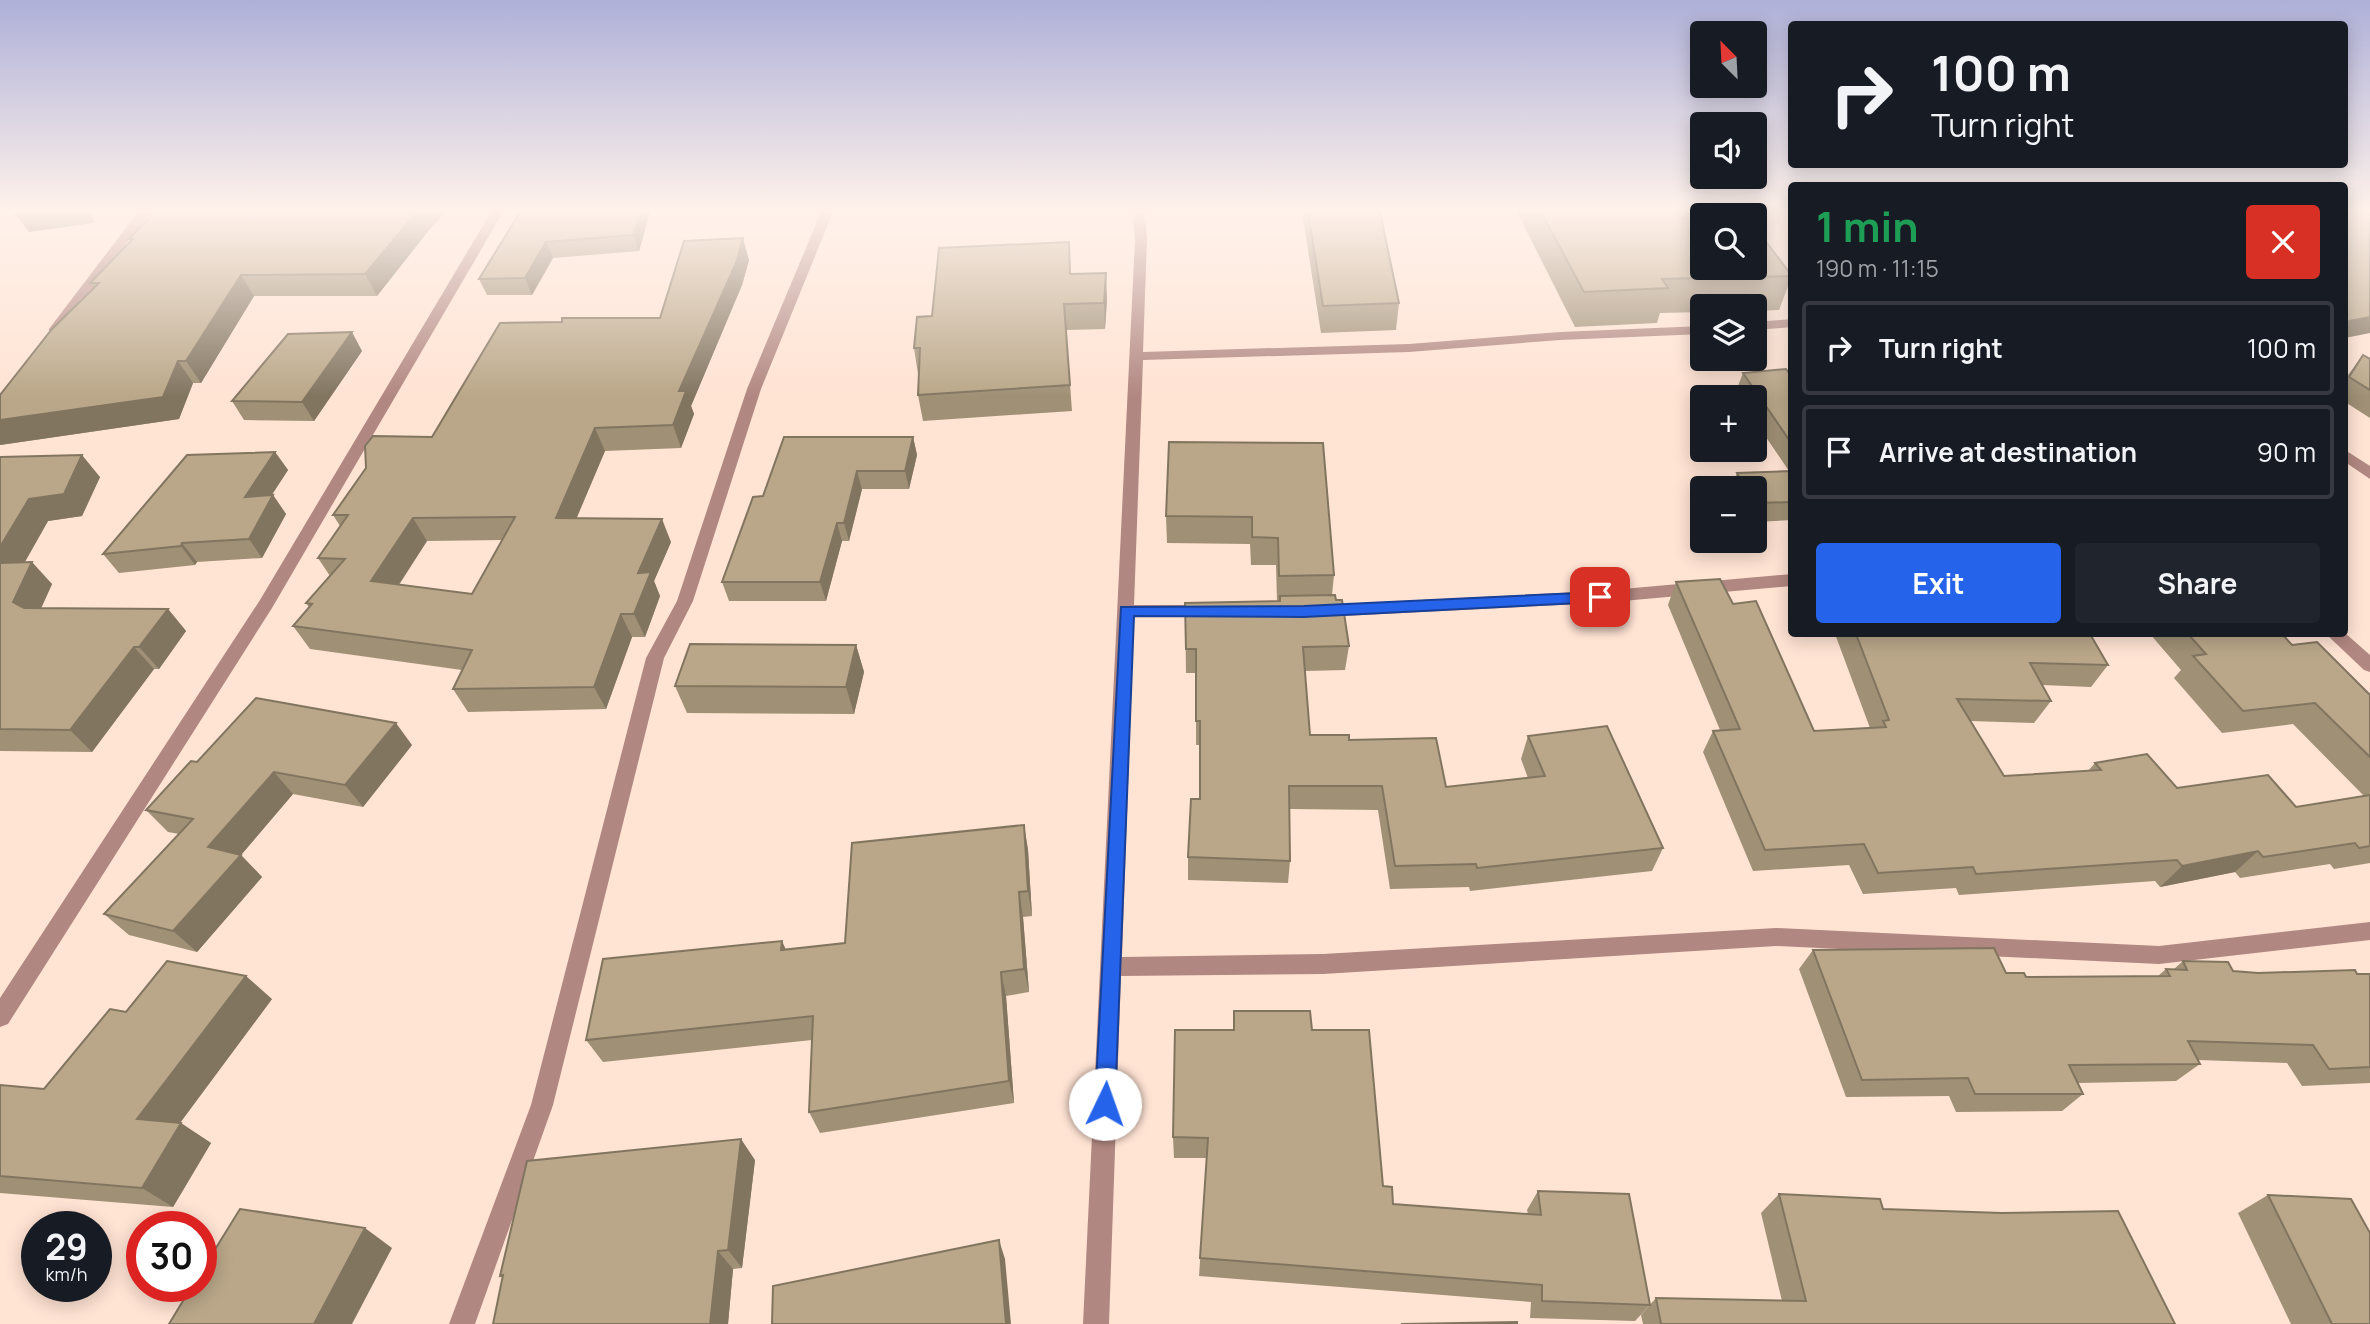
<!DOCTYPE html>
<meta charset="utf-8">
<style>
:root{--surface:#171b24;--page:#20242c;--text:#f1f3f6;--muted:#9ea1a6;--line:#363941;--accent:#2563eb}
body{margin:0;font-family:Manrope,sans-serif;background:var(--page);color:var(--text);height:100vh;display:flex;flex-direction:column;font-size:26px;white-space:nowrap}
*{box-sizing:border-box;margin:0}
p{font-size:23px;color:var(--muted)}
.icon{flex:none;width:38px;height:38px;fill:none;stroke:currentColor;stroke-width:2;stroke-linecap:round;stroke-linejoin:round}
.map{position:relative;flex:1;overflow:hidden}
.details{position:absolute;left:1788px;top:182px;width:560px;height:455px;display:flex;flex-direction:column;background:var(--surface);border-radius:7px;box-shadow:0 4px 18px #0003}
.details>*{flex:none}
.top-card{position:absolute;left:1788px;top:21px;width:560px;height:147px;border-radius:7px;box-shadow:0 4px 18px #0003;background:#171b24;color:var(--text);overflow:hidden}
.needle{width:46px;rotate:336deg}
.controls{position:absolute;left:1690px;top:21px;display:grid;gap:14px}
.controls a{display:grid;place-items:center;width:77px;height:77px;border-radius:7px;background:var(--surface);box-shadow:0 4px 18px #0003;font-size:35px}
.speed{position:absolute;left:21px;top:1211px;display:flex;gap:14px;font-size:35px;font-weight:700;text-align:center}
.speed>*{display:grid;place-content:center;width:91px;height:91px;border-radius:50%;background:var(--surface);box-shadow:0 4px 18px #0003;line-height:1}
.speed small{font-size:18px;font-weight:400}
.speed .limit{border:10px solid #d22;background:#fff;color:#111}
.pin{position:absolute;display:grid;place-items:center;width:60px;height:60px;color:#fff;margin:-30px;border-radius:14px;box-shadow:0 4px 10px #0006}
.me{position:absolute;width:77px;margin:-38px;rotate:3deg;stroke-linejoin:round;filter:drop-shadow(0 0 5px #0008)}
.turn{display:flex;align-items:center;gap:24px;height:147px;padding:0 28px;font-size:32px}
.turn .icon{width:91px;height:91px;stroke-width:2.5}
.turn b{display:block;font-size:49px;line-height:60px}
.round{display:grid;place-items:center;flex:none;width:74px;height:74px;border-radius:7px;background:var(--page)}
.overview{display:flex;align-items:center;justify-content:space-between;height:119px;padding:0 28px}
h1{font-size:42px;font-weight:700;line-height:52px;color:#1e9e55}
.cta{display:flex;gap:14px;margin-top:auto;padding:14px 28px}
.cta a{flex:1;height:80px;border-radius:7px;background:var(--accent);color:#fff;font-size:28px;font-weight:700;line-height:80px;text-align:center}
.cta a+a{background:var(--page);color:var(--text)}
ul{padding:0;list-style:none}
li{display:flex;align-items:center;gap:21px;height:94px;margin:0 14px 10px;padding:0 14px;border:4px solid var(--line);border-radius:7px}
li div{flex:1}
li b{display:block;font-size:26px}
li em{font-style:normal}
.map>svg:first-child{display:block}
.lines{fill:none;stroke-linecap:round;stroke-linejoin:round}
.minor{fill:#b18781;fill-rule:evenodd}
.wall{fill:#a09076;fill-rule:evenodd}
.shaded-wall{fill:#827560}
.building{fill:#baa789;stroke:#827560;stroke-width:2;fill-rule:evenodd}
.route{fill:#2563eb;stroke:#184099;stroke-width:2}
</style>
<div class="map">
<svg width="2370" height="1324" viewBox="0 0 2370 1324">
<rect width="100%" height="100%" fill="#ffe3d3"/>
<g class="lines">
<g class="minor">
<polygon points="138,212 150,212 59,335 49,335 49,329"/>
<polygon points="491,212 503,212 272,608 8,1024 0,1027 0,998 260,600"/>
<polygon points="821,212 833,212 761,389 693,601 664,658 553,1105 475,1324 449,1324 531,1105 646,658 677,601 747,389"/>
<polygon points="1133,212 1145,212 1147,239 1143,352 1409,344 1560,332 1703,326 1703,334 1560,340 1409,352 1143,360 1134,605 1207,605 1215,611 1207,617 1134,617 1122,957 1323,954 1776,928 2159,946 2370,922 2370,940 2159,964 1776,946 1323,974 1121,976 1109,1324 1083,1324 1135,239"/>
<polygon points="1792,319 1792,327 1755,330 1755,322"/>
<polygon points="2345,450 2370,466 2370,479 2345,462"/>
<polygon points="1792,574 1792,586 1600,603 1322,617 1314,611 1322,605 1600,591"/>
<polygon points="2345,633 2370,655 2370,672 2364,670 2326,634"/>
</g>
</g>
<g class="wall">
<polygon points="520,212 650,212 639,251 553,258 532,295 487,295 479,279"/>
<polygon points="1304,212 1380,212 1399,303 1396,330 1321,333 1303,218"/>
<polygon points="1517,212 1743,212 1792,276 1779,310 1755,311 1755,306 1703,306 1703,312 1660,313 1657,323 1575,327"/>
<polygon points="429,230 377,296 254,296 201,383 193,383 179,419 0,445 0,395 94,288 90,283 131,241 129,239"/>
<path d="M749,260L742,285L691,406L694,414L681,448L605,451L576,518L671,542L654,581L660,596L645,637H632L606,709L468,712L453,689L462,670L310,649L293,626L309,607L306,603L330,576L318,558L340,526L333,515L660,318ZM502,540L472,594L399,585L427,541Z"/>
<polygon points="1071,274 1107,299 1105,329 1066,330 1072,411 923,421 918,395 918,374 914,348 932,316"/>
<polygon points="362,351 314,421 244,420 232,401"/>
<polygon points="2363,355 2370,359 2370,418 2345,402 2345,379"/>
<polygon points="1743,373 1792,377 1792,520 1755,522 1755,488 1731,488 1737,473 1789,471 1755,421 1755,397 1740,397 1736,391"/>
<polygon points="913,437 917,455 909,489 862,489 849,541 842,541 826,601 729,601 722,582 763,496"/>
<polygon points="1169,442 1334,575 1332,595 1336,600 1349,646 1345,670 1305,671 1310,735 1349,740 1446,787 1528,778 1521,759 1528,736 1663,848 1652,871 1470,891 1469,887 1390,889 1378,810 1290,809 1290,861 1288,883 1188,880 1188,857 1199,799 1199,745 1196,745 1196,673 1186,673 1185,603 1277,601 1276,565 1251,565 1250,544 1167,543 1166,516"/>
<polygon points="275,452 288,470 271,496 273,495 286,514 262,558 197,562 195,565 119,573 103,554"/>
<polygon points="0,457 100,477 82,516 48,521 25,562 52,584 41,608 168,609 186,631 159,669 154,669 92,752 0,751"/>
<polygon points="1676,582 1733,604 1814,731 1870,728 1835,634 2090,634 2108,665 2091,687 2042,685 2051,701 2034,723 1970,721 2004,776 2088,771 2095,763 2177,788 2296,807 2364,796 2293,724 2222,733 2174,678 2181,670 2150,634 2282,634 2292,645 2370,695 2370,863 2334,869 2330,864 2240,878 2235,872 2160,887 2155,881 1959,895 1956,888 1863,894 1849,865 1753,871 1703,752 1713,731 1720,730 1668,605"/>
<polygon points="856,645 864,672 854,714 687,713 675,686"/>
<polygon points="412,745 363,807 293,794 241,855 262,877 197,952 129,935 104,914 179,834 168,832 146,810 197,762"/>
<polygon points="1024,825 1028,850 1032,916 1023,917 1029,992 1006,996 1014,1103 820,1133 809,1112 812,1040 603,1062 586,1040 786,950 845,943"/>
<polygon points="1813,950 2006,973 2026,977 2158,976 2166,969 2174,969 2183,961 2233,971 2258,973 2370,974 2370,1083 2302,1086 2287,1063 2198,1060 2200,1064 2176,1081 2078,1083 2083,1094 2062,1111 1956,1112 1949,1096 1846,1097 1799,969"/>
<polygon points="272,999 180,1123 211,1143 173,1207 0,1193 0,1085 44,1089 126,1012"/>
<polygon points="1234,1011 1312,1030 1383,1186 1393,1204 1528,1214 1527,1210 1538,1191 1650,1305 1635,1321 1530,1318 1531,1302 1199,1276 1207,1158 1174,1158 1173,1137 1233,1030"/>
<polygon points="755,1160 742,1268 733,1269 728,1324 493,1324 503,1278 500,1276"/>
<polygon points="1779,1194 1883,1209 2175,1324 1643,1324 1641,1315 1656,1298 1782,1301 1761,1213"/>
<polygon points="2268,1195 2370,1324 2291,1324 2238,1213"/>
</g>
<g class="shaded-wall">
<polygon points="37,212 91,212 94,223 29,232 16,215"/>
<polygon points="417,212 446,212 429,230 377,296 365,274"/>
<polygon points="640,212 650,212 639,251 633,235"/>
<polygon points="743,238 749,260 742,285 691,406 694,414 681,448 673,425 679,391"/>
<polygon points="546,242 553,258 532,295 525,278"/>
<polygon points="1106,273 1107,299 1105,329 1104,303"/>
<polygon points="241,275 254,296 201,383 186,361"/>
<polygon points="2370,317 2370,333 2345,338 2345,322"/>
<polygon points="352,332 362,351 314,421 302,402"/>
<polygon points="178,361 193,383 179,419 0,445 0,420"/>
<polygon points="595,428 605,451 567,541 556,518"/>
<polygon points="913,437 917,455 909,489 905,471"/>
<polygon points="275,452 288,470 258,516 245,497"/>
<polygon points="82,455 100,477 82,516 48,521 11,586 0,574 0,547 29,499"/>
<polygon points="857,471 862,489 849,541 844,523"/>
<polygon points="273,495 286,514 262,558 249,539"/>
<polygon points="413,518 427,541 386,604 371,581"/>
<polygon points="662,519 671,542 654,581 660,596 645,637 634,614 638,573"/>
<polygon points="837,523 842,541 826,601 820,582"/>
<polygon points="182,543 197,562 195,565 181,546"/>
<polygon points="32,562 52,584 34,624 13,602"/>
<polygon points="168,609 186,631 159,669 139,647"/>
<polygon points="621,614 632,637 606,709 594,687"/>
<polygon points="856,645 864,672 854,714 846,687"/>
<polygon points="134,647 154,669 92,752 70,730"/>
<polygon points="396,723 412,745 363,807 345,785"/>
<polygon points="274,772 293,794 241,855 262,877 197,952 173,931 208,847"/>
<polygon points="1024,825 1028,850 1032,916 1028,891"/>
<polygon points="2258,851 2235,872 2160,887 2182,866"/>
<polygon points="1019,892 1023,917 1029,992 1024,969"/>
<polygon points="782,941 793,965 781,950"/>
<polygon points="1001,972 1006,996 1014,1103 1009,1081"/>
<polygon points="246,976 272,999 168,1139 137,1119"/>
<polygon points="181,1123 211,1143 173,1207 142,1188"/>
<polygon points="741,1139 755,1160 742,1268 728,1250"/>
<polygon points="365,1228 392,1248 352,1324 314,1324"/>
<polygon points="999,1240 1005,1259 1011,1324 1006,1324"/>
<polygon points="718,1251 733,1269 728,1324 710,1324"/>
</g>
<g class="building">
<polygon points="18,212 37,212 16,215"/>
<polygon points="154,212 417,212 365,274 241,275 186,361 178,361 163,397 0,420 0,395 52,329 99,283 90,283 133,239 129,239"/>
<polygon points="520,212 640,212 633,235 546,242 525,278 479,279"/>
<polygon points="1308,212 1380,212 1399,303 1323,306"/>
<polygon points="1541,212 1743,212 1746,215 1703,215 1703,268 1755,268 1755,227 1792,276 1662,279 1668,288 1584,292"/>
<polygon points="2345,212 2368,212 2370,213 2370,317 2345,322"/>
<path d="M743,238L736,263L679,391H686L673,425L595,428L556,518L662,519L638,573L651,572L634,614H621L594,687L453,689L472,650L293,626L312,604L306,603L345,559L318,558L348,515H333L366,468L365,446L373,436L432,437L500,323L562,322V318H660L684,241ZM515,517L472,594L371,581L413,518Z"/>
<polygon points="1069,242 1070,274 1106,273 1104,303 1064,304 1070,385 918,395 920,348 914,348 917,317 932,316 939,248"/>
<polygon points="352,332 302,402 232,401 288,334"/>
<polygon points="2363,355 2370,359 2370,390 2349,377"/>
<polygon points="1786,369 1792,377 1792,444 1743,373"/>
<polygon points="784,437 913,437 905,471 857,471 844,523 837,523 820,582 722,582 753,497 763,496"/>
<polygon points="1169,442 1323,443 1334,575 1279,576 1278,538 1252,537 1252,517 1166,516"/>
<polygon points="275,452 245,497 273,495 249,539 182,543 181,546 103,554 187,455"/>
<polygon points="82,455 64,494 29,499 0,547 0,457"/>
<polygon points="1792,471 1792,502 1755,503 1755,488 1745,488 1737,473"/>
<polygon points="32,562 13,602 24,608 168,609 139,647 134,647 70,730 0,729 0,563"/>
<polygon points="1720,579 1733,604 1756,601 1814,731 1886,727 1883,721 1889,720 1856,634 2090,634 2108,665 2030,663 2051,701 1957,699 2004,776 2101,770 2095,763 2147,754 2177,788 2268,775 2296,807 2370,795 2370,846 2359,848 2355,843 2263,857 2258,851 2182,866 2177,860 1976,874 1973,867 1878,873 1864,844 1765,850 1713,731 1740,729 1676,582"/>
<polygon points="1335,595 1336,600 1342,600 1349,646 1303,647 1310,735 1349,735 1349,740 1436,738 1446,787 1545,776 1528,736 1607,726 1663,848 1477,868 1476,864 1395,866 1382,786 1289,786 1290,861 1188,857 1191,799 1200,799 1200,721 1196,721 1196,649 1186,649 1185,603 1280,601 1280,596"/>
<polygon points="2188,634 2282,634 2292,645 2317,642 2370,695 2370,757 2315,703 2243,711 2193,656 2206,654"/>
<polygon points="690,644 856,645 846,687 675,686"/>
<polygon points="256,698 396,723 345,785 274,772 208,847 241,855 173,931 104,914 193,819 146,810 191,761 197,762"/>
<polygon points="1024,825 1028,891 1019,892 1024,969 1001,972 1009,1081 809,1112 813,1016 586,1040 603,959 782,941 781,950 845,943 852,843"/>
<polygon points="1994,948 2006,973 2024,973 2026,977 2170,976 2166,969 2187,970 2183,961 2228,962 2233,971 2258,973 2355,970 2357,974 2370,974 2370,1067 2329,1069 2313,1045 2188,1041 2200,1064 2069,1065 2083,1094 1975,1094 1968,1078 1862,1080 1813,950"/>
<polygon points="167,961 246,976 137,1119 181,1123 142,1188 0,1176 0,1085 44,1089 110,1009 126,1012"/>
<polygon points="1234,1011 1310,1011 1312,1030 1369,1030 1383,1186 1392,1187 1393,1204 1541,1215 1538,1191 1629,1194 1650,1305 1542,1301 1542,1285 1200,1258 1208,1138 1173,1137 1175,1030 1234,1030"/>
<polygon points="741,1139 728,1250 718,1251 710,1324 493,1324 503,1275 500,1276 527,1161"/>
<polygon points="1779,1194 1880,1199 1883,1209 2002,1213 2118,1211 2175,1324 1661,1324 1656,1298 1806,1301"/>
<polygon points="2268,1195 2351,1199 2370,1233 2370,1324 2332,1324"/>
<polygon points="240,1209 365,1228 314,1324 169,1324 192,1286 201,1286 201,1272"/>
<polygon points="999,1240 1006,1324 772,1324 773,1286"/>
<polygon points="1517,1322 1517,1324 1401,1324"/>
</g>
<linearGradient id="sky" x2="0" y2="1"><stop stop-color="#aeb0d8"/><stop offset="0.53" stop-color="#fff2eb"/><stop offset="1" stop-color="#fff2eb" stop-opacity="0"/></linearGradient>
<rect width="2370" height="397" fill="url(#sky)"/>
<polygon class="route" points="1600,592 1608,597 1600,602 1304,617 1134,616 1115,1104 1112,1112 1105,1115 1098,1112 1095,1104 1121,607 1304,606"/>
</svg>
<div class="controls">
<a><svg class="needle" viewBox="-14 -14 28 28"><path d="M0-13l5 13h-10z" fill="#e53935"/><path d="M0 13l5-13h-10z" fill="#9ea1a6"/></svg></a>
<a><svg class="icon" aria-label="sound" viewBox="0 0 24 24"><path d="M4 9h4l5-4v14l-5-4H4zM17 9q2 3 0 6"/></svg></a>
<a><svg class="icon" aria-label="search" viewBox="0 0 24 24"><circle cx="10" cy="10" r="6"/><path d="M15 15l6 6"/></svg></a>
<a><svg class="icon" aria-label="layers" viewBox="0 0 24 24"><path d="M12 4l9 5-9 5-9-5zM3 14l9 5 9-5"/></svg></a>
<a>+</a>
<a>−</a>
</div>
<div class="speed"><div>29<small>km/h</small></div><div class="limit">30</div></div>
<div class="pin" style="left:1600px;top:597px;background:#d93025"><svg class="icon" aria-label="arrive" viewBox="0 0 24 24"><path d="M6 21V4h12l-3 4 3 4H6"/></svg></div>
<svg class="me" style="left:1105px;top:1104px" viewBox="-20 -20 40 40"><circle r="19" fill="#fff"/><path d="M0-13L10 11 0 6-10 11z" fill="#2563eb"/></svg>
<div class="top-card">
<div class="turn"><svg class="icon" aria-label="right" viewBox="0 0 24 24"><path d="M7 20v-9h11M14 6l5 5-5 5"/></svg><div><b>100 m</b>Turn right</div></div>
</div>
<section class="details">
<div class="overview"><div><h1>1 min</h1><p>190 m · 11:15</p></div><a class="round" style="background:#d93025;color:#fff"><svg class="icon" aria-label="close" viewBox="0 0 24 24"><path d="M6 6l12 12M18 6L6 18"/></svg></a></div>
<ul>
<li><svg class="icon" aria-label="right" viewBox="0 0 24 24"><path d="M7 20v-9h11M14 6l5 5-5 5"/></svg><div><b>Turn right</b></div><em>100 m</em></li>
<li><svg class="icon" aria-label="arrive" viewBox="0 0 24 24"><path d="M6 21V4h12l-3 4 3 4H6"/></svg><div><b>Arrive at destination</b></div><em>90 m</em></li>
</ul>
<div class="cta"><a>Exit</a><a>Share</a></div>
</section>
</div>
